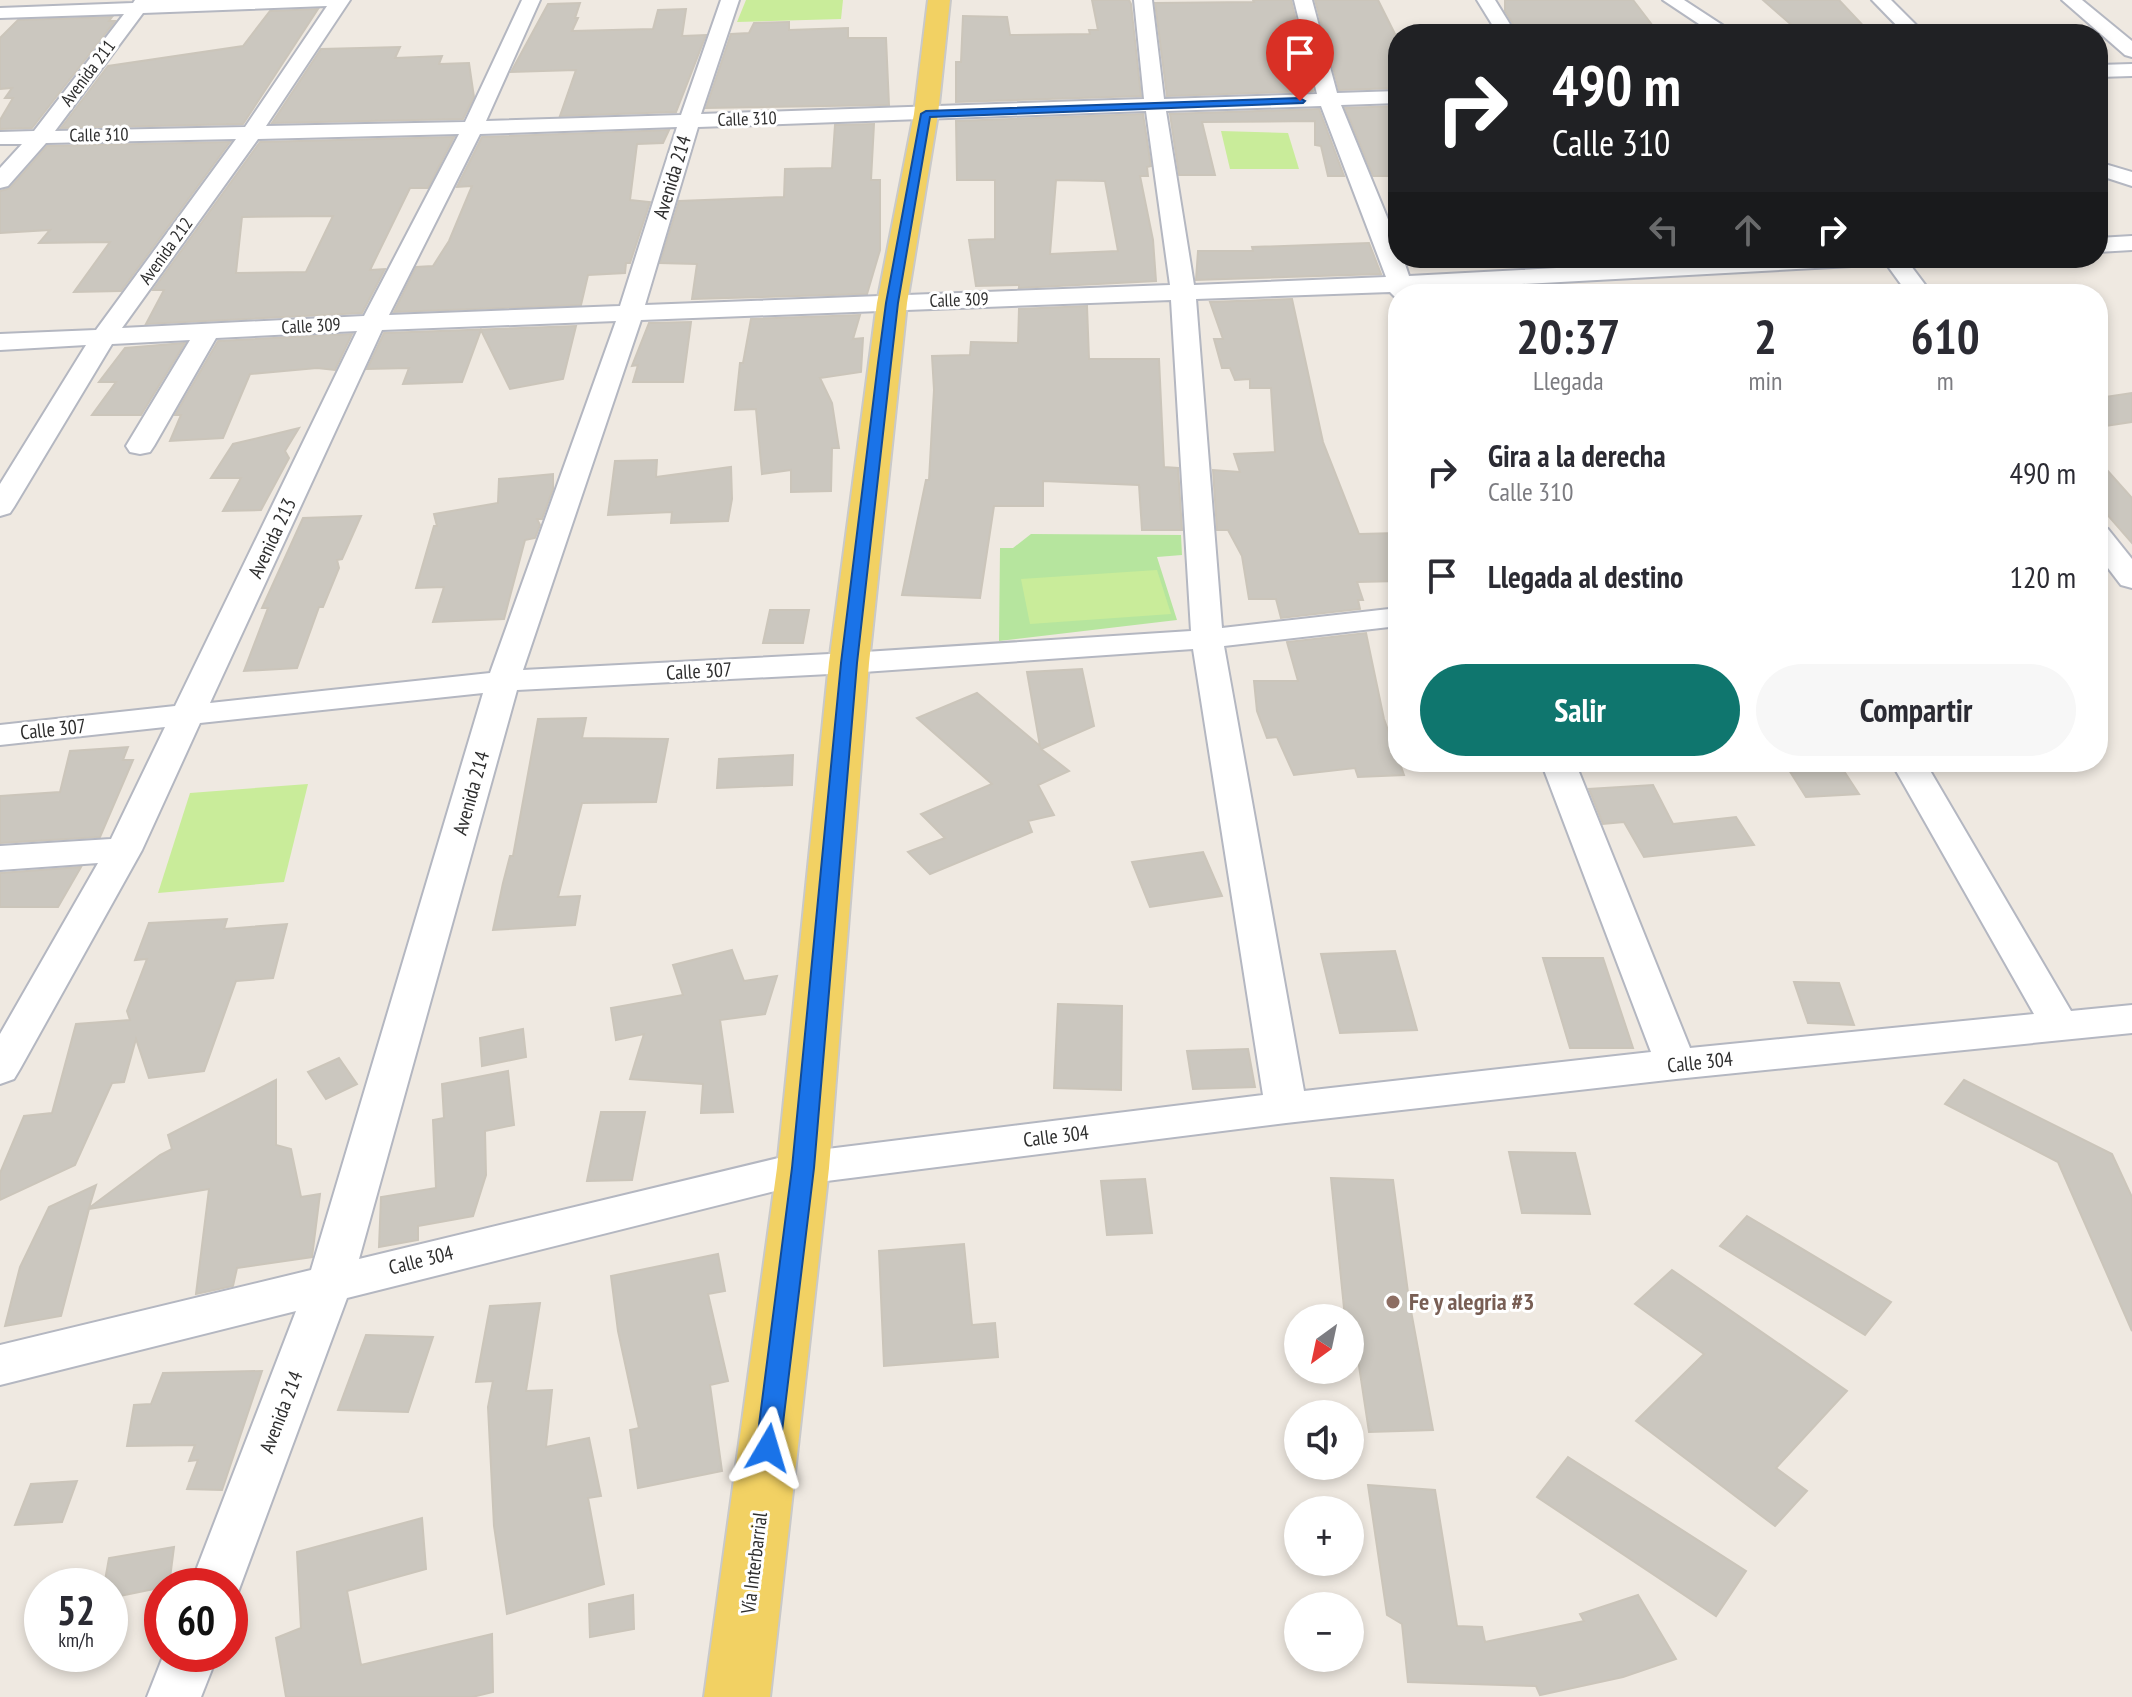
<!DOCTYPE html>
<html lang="es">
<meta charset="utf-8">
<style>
:root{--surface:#fff;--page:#f7f7f7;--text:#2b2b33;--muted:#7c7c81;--accent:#0f766e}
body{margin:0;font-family:"PT Sans Narrow",sans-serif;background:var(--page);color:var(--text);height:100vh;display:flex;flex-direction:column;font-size:30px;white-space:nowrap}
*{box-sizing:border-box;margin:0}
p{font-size:26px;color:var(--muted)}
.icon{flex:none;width:44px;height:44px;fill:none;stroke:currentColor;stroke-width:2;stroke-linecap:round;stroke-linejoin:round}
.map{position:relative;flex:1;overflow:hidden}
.drawer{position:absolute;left:1388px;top:284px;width:720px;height:488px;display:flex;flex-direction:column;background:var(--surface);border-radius:32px;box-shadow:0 4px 12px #0003}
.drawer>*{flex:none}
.banner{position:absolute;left:1388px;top:24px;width:720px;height:244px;border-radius:32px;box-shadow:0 4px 12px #0003;background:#202124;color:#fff;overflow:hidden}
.needle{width:52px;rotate:213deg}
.tools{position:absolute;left:1284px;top:1304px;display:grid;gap:16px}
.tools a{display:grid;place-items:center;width:80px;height:80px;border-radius:50%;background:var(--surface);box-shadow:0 4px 12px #0003;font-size:40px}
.speed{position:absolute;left:24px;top:1568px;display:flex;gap:16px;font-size:40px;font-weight:700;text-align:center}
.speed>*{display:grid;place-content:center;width:104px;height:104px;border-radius:50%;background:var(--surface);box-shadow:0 4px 12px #0003;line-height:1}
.speed small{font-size:20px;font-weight:400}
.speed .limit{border:12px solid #d22;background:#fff;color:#111}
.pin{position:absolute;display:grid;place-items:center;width:68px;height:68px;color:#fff;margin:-82px -34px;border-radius:50% 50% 50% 0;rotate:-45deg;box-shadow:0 0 8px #0007}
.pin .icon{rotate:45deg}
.me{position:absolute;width:88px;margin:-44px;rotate:7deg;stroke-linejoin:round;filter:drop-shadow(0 0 6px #0008)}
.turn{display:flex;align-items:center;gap:28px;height:168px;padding:0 32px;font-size:36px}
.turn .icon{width:104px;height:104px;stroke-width:2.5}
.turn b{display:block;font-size:56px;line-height:68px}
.lanes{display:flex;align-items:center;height:76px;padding:0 32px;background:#0003;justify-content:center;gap:40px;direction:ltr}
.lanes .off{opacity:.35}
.eta{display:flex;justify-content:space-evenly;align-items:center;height:136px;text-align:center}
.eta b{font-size:48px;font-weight:700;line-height:56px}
.primary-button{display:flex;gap:16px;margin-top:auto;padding:16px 32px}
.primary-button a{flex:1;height:92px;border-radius:48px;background:var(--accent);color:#fff;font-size:32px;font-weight:700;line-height:92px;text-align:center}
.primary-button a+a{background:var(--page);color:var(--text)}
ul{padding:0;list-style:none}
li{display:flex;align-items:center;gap:24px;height:104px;padding:0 32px}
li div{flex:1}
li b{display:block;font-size:30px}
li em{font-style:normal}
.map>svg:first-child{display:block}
.green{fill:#b6e59e}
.pitch{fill:#c9ec9a}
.building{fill:#cbc7bf;stroke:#cbc5ba;stroke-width:2;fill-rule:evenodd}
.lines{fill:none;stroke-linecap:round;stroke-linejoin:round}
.minor-casing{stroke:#b4b7c1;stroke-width:4}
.major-casing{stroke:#c9c9c9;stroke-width:4}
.minor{fill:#fff;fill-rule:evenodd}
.major{fill:#f2d163;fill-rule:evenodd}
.route{fill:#1a73e8;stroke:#114b97;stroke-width:2}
.education-dot{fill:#8d6e63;stroke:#fff;stroke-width:3}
.labels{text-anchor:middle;stroke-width:6;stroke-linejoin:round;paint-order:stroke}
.far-street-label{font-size:18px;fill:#2e2e2e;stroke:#fff}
.street-label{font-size:20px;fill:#2e2e2e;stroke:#fff}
.near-education-label{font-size:24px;font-weight:bold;fill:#785e54;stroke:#fff;text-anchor:start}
</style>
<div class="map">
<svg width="2132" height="1697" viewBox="0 0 2132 1697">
<rect width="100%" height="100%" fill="#efe9e1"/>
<polygon class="green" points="1031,534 1181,535 1182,555 1157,557 1177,620 999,641 1000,548 1013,548"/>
<g class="pitch">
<polygon points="746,0 843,0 841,19 737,22"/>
<polygon points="1221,131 1288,133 1299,169 1230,169"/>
<polygon points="1157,570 1171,614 1030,624 1021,579"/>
<polygon points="308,784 284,882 158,893 190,793"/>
</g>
<g class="building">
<polygon points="1092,0 1129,0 1131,4 1141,96 956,102 956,62 961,62 963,16 1007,17 1010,35 1090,34 1089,30 1098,30"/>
<polygon points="1253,0 1291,0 1313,91 1167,96 1155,3 1254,2"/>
<polygon points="1315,0 1378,0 1398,40 1398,88 1339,90"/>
<polygon points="1505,0 1633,0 1659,34 1594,34 1590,28 1515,27 1505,11"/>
<polygon points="1763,0 1839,0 1871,34 1802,34"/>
<polygon points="580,3 575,18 578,18 572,31 653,29 658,10 686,9 682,36 706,35 676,112 560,116 576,70 511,72 548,4"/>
<polygon points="318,9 243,124 61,128 108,66 243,46 270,11"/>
<polygon points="112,17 109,21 115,21 32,128 0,129 0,120 13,98 5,98 12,88 0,89 0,38 18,20"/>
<polygon points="789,22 789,30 848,28 848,38 886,38 889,105 706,108 731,34 749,33 754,23"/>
<polygon points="400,47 395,58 442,56 439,64 469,63 474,97 463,119 272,123 321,49"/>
<polygon points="1398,106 1398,176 1373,176 1345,108"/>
<polygon points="1319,109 1344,176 1328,176 1321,146 1315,145 1315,121 1202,122 1215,175 1179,175 1170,114"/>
<path d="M1143,114L1151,166L1147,167L1148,176H1140L1153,240L1156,281L1019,288V285L976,286L969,240L995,239V180H957L956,121ZM1056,180L1105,181L1118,251L1050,254Z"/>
<polygon points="874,124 871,180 880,180 880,250 867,294 692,299 697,264 660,263 679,201 784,197 785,169 832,168 835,125"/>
<polygon points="669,130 663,143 637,144 630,200 650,202 630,263 626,263 625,273 588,275 581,305 394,312 416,267 433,266 449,241 472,186 457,187 482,137"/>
<path d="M454,137L428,188H410L370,270L385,269L362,313L146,324L164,290H153L260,142ZM333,216L306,272L236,273L242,217Z"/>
<polygon points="230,142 121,291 74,292 110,242 39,243 50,230 0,233 0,191 10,188 47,146"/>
<polygon points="1369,243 1381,274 1196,280 1198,251 1253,251 1252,247"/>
<polygon points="1292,299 1323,442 1359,534 1398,533 1398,581 1357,582 1363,600 1358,600 1360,609 1281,618 1276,599 1249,599 1242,556 1228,530 1217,530 1213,470 1240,472 1234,454 1275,452 1271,388 1250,388 1250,379 1235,380 1230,368 1222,368 1214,339 1223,339 1210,302"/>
<polygon points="1087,306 1089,359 1159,359 1164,467 1178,468 1182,530 1142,530 1139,485 1043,481 1043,506 994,506 980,598 902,595 926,480 929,480 934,390 932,356 970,355 971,342 1018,343 1019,309"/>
<polygon points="860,315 853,339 863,338 861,372 820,378 832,403 839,448 832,448 831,491 791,492 791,470 762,474 756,409 735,410 740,363 743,363 751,319"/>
<polygon points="691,322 683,382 633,382 638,365 632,366 649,323"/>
<polygon points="576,326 563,379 510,389 481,330 462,382 403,384 409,368 367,369 384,333"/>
<polygon points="352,334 335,370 317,368 250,374 223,438 170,441 181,415 175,415 218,341"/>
<polygon points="185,343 141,415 92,415 116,382 99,382 125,348"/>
<polygon points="2132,393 2132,422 2098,427 2098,398"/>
<polygon points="299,428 285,451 289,458 261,510 223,511 241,478 211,478 233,444"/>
<polygon points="657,460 656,477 731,467 732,499 728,521 671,523 672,512 608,515 615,461"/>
<polygon points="2098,460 2132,498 2132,543 2098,504"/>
<polygon points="553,474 553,489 542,519 537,519 540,525 535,538 525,540 504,619 433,622 444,587 416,588 434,526 437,526 434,514 498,503 499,479"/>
<polygon points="361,516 342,559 337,560 339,568 323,607 319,607 297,668 244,671 268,608 262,608 303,518"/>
<polygon points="770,610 809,610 803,643 763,643"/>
<polygon points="1366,633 1384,719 1404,775 1358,777 1355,768 1294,775 1277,737 1267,738 1257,711 1254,681 1298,681 1287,642"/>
<polygon points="1082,669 1094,726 1041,749 1069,771 1038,785 1054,815 1028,821 1032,832 930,874 908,852 945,838 921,814 992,784 917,718 977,693 1040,746 1027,672"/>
<polygon points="586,718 582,738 668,739 656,802 582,803 558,897 580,896 575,925 493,930 503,883 510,856 513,856 538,719"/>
<polygon points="128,747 123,760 133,760 100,837 0,843 0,796 60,792 70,751"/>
<polygon points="793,755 792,785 717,788 719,759"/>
<polygon points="1784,762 1838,762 1859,794 1806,797"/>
<polygon points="1653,785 1673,824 1736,817 1754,845 1644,857 1624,822 1603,824 1589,789"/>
<polygon points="1203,852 1222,896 1150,907 1132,862"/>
<polygon points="81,867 58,907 0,907 0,873"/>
<polygon points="227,919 224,929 287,924 273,978 236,981 204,1071 149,1078 136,1039 124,1082 112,1083 75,1165 0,1200 0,1173 24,1116 52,1113 76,1024 130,1020 127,1011 147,959 135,960 149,923"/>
<polygon points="732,950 744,981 777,976 765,1014 720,1020 733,1112 701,1113 703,1084 630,1079 644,1034 616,1040 611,1008 683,995 673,965"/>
<polygon points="1395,951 1417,1030 1340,1033 1321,954"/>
<polygon points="1543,958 1603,958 1633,1048 1570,1048"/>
<polygon points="1794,982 1839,983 1854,1025 1808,1023"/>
<polygon points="1058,1004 1122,1006 1121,1090 1054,1088"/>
<polygon points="523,1029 526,1057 482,1066 480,1038"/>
<polygon points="1248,1049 1255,1087 1193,1089 1187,1051"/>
<polygon points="339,1058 357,1084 326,1099 308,1072"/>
<polygon points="508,1071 514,1125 485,1131 486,1175 473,1216 418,1226 418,1240 379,1247 381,1197 436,1188 433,1120 444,1118 442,1084"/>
<polygon points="276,1080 276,1145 291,1149 301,1197 320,1194 312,1257 237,1268 233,1286 196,1294 209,1189 89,1209 61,1316 5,1326 20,1267 49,1207 96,1185 89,1208 160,1155 172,1149 168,1135"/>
<polygon points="1964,1080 2112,1154 2132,1197 2132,1331 2058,1162 1945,1104"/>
<polygon points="601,1112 645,1112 632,1180 587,1181"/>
<polygon points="1509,1152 1575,1153 1590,1214 1522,1213"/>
<polygon points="1331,1178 1393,1180 1409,1300 1433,1430 1369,1432 1356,1346 1350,1346 1350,1318 1345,1318"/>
<polygon points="1145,1179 1152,1233 1107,1235 1101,1181"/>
<polygon points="1747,1216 1891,1302 1865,1335 1720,1246"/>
<polygon points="964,1244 972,1325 995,1323 998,1357 884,1366 879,1251"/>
<polygon points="718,1254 725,1291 708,1294 728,1381 710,1385 722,1471 638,1488 630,1430 639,1428 618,1331 611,1276"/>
<polygon points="1672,1270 1847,1391 1776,1468 1807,1491 1775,1526 1636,1421 1704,1354 1635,1304"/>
<polygon points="540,1303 526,1391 552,1390 546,1447 589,1438 601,1496 588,1498 604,1584 507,1614 494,1526 488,1407 493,1381 476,1382 490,1306"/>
<polygon points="366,1335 433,1337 408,1412 338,1410"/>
<polygon points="262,1371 222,1490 187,1489 198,1460 189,1461 195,1445 127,1446 134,1405 151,1404 163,1373"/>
<polygon points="1568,1457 1746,1571 1716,1616 1537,1497"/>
<polygon points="77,1481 62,1522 15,1525 31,1484"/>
<polygon points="1368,1485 1435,1490 1457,1626 1482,1627 1485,1642 1584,1621 1580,1614 1638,1595 1676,1659 1623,1677 1540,1695 1536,1686 1408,1682 1402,1624 1387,1615"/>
<polygon points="422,1518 426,1569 347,1591 361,1665 492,1634 493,1692 472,1697 286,1697 276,1638 301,1628 297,1552"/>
<polygon points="174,1547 169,1586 110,1598 110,1586 104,1586 109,1558"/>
<polygon points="633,1595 634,1629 590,1637 589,1604"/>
</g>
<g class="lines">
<defs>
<g id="minor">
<path d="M135,0H350L266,126L465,122L522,0H540L486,121L681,115L721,0H739L701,114L1144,99L1134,0H1152L1164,99L1317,94L1294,0H1312L1337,93L1398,91V103L1341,105L1396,239L1398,258H1403L1409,276L1742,258H1905L1932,294H1908L1882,258L1878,263L1870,265L1414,290L1415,294H1398V300L1390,292L1196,299L1222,628L1398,608V626L1224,646L1304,1091L1651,1052L1541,762H1575L1690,1048L2034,1014L1891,762H1925L2071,1011L2132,1005V1033L1676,1079L1286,1123L803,1184L347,1298L234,1603L230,1605V1586H190L296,1311L0,1385V1345L311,1270L483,693L200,723L142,850L20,1069L14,1079L0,1084V1034L98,863L0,870V846L111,839L165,727L0,745V725L175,706L357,331L216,338L154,446L150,452L140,454L130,452L126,446L190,340L112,344L14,507L10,513L0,516V484L86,345L0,350V334L96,330L236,139L46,143L8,186L0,188V168L22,144H0V132L34,131L124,14L0,18V8L133,3ZM327,6L245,127L55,131L143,13ZM1321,106L1386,277L1194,285L1166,111ZM1146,111L1170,285L645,305L698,127ZM677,127L620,306L389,315L480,134ZM459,134L364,316L122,328L258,139ZM1171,300L1191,631L849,653L523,670L641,320ZM616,321L490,673L210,703L382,330ZM1193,649L1263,1095L803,1152L359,1259L517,690L849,673Z"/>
<polygon points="1477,0 1495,0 1516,34 1498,34"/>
<polygon points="1663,0 1684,0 1736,34 1714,34"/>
<polygon points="1872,0 1891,0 1925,34 1905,34"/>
<polygon points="2062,0 2082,0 2132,41 2132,57 2125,55"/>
<polygon points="2132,64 2132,76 2098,77 2098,65"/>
<polygon points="2098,162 2132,172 2132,186 2098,175"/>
<polygon points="2132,236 2132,250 2098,252 2098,238"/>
<polygon points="2098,526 2108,529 2132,559 2132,588 2121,585 2098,555"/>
<polygon points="164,1654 218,1654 201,1697 147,1697"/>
</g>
<polygon id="major" points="928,0 950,0 938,114 907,303 869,663 829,1168 770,1697 704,1697 777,1168 829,663 877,303 914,114"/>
</defs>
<use href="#minor" class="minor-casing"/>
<use href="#major" class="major-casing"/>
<use href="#minor" class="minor"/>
<use href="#major" class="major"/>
</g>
<polygon class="route" points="1300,98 1305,101 1303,103 930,117 898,303 891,363 857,663 814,1168 780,1448 777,1455 768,1459 759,1455 756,1448 792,1168 841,663 878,363 886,303 921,114 926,111"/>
<circle class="education-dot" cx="1393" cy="1302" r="8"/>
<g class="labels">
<g class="far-street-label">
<text transform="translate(88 73) rotate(-53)" y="6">Avenida 211</text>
<text transform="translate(747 119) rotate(-2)" y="6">Calle 310</text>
<text transform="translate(99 135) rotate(-1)" y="6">Calle 310</text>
<text transform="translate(166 251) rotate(-54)" y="6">Avenida 212</text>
<text transform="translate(959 300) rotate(-2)" y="6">Calle 309</text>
<text transform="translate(311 326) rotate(-3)" y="6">Calle 309</text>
</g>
<g class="street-label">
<text transform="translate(672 177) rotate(-73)" y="7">Avenida 214</text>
<text transform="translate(272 538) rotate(-65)" y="7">Avenida 213</text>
<text transform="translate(699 671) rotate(-3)" y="7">Calle 307</text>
<text transform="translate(53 729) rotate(-6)" y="7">Calle 307</text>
<text transform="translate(471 793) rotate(-74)" y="7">Avenida 214</text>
<text transform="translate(1700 1062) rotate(-6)" y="7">Calle 304</text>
<text transform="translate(1056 1136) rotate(-7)" y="7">Calle 304</text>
<text transform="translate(421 1260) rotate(-14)" y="7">Calle 304</text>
<text transform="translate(281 1412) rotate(-69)" y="7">Avenida 214</text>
<text transform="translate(754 1563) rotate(-83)" y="7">Vía Interbarrial</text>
</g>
<g class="near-education-label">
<text x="1409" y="1310">Fe y alegria #3</text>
</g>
</g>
</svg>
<div class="tools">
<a><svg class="needle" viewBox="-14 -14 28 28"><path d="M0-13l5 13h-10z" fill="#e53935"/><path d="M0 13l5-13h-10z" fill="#7c7c81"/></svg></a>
<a><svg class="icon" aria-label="sound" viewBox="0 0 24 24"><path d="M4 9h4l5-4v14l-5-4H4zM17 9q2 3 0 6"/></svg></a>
<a>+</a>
<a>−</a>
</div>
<div class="speed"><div>52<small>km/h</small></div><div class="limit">60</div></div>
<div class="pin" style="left:1300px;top:101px;background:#d93025"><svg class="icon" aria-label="arrive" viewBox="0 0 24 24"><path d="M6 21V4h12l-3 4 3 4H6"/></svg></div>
<svg class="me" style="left:768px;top:1448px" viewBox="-20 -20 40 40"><path d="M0-17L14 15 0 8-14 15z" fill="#1a73e8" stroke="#fff" stroke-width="4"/></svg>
<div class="banner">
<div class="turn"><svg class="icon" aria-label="right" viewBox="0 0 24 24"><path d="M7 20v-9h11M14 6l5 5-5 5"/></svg><div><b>490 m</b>Calle 310</div></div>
<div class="lanes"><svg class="icon off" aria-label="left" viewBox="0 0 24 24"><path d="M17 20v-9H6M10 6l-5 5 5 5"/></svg><svg class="icon off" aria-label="ahead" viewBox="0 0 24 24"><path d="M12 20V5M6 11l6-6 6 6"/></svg><svg class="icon" aria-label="right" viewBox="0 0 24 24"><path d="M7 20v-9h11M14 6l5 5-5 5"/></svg></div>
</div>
<section class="drawer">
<div class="eta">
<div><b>20:37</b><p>Llegada</p></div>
<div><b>2</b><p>min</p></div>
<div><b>610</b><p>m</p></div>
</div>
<ul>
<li><svg class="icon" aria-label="right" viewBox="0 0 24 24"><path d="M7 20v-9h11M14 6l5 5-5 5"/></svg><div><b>Gira a la derecha</b><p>Calle 310</p></div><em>490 m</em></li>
<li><svg class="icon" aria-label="arrive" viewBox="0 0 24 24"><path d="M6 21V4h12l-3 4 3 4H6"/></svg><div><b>Llegada al destino</b></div><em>120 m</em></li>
</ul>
<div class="primary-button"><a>Salir</a><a>Compartir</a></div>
</section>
</div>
